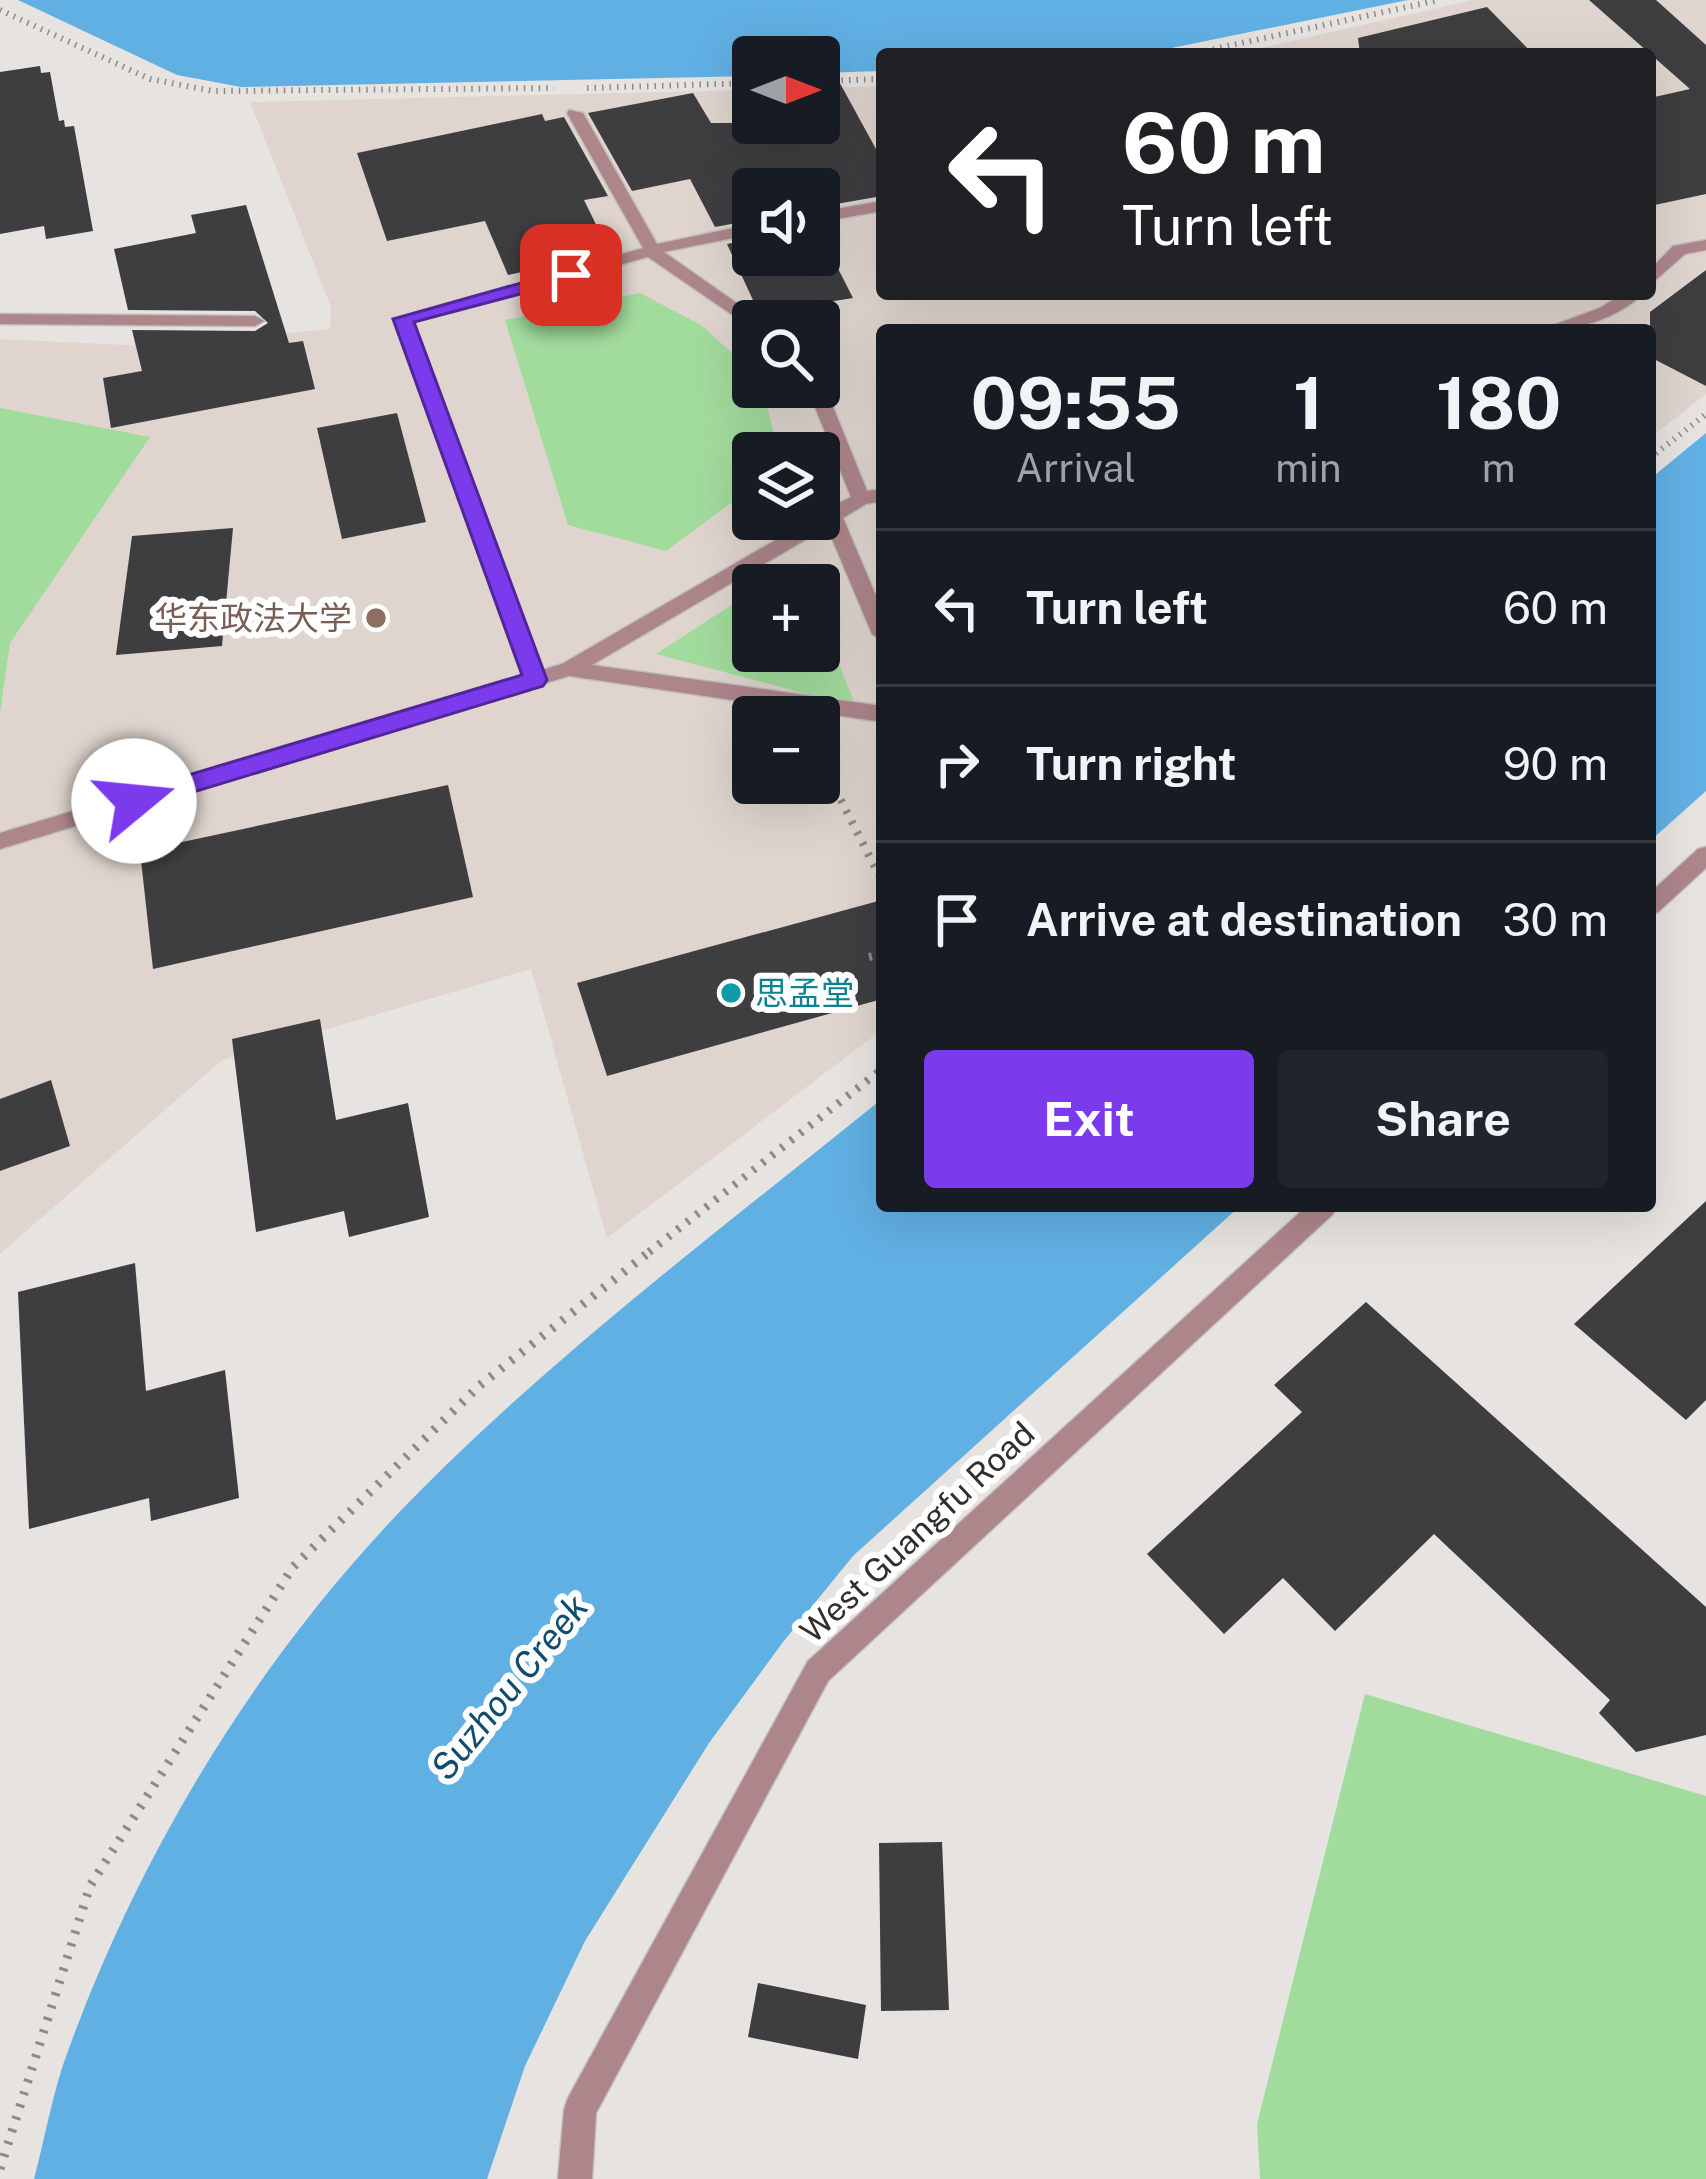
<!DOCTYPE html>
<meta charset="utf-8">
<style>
:root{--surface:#171b24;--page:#20242c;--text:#f1f3f6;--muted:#9ea1a6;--line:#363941;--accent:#7c3aed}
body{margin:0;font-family:"Public Sans","Noto Sans SC",sans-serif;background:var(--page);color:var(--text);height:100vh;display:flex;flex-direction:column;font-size:45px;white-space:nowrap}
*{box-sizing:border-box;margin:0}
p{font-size:39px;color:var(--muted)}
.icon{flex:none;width:66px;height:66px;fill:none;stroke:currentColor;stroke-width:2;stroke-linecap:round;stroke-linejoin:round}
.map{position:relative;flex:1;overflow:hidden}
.details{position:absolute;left:876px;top:324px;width:780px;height:888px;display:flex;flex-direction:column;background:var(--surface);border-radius:12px;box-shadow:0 12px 48px #0002}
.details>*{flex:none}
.banner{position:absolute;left:876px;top:48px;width:780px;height:252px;border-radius:12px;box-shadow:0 12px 48px #0002;background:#202124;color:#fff;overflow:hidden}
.needle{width:78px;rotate:90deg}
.buttons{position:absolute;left:732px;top:36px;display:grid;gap:24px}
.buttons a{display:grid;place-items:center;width:108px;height:108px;border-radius:12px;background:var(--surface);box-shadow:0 12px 48px #0002;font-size:60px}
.pin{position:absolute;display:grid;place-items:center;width:102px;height:102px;color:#fff;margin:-51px;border-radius:24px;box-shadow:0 6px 18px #0006}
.me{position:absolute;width:132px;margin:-66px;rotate:73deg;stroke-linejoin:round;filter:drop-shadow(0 0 9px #0008)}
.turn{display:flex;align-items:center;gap:42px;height:252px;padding:0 48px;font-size:54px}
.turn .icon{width:156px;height:156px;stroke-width:2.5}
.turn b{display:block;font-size:84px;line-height:102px}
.eta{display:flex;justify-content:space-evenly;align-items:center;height:204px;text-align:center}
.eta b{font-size:72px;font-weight:700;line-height:84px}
.primary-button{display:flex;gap:24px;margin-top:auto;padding:24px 48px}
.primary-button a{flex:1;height:138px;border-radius:12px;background:var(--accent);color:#fff;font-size:48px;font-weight:700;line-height:138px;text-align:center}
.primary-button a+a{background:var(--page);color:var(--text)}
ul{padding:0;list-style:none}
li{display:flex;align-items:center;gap:36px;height:156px;padding:0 48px;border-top:3px solid var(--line)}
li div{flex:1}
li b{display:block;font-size:45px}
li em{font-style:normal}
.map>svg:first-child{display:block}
.built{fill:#dfd5ce;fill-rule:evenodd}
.green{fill:#a2dc9d}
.water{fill:#61b0e4}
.building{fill:#3e3d40}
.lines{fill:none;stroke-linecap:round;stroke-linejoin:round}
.service-casing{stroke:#c3bfbc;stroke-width:3}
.minor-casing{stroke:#c3bfbc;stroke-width:3}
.path-far2{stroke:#8d8a88;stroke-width:6;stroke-dasharray:1.5 6;stroke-linecap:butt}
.path-far1{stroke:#8d8a88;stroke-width:8;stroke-dasharray:3 9;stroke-linecap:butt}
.path{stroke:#8d8a88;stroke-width:9;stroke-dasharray:3 10;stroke-linecap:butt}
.service{fill:#ad868c;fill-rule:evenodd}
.minor{fill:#ad868c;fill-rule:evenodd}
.route{fill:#7c3aed;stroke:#51269a;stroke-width:3}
.education-dot{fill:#8d6e63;stroke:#fff;stroke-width:4.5}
.culture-dot{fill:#0f9aa8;stroke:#fff;stroke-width:4.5}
.labels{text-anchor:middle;stroke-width:12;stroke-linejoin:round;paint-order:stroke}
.education-label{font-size:33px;fill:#785e54;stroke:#fff;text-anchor:end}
.culture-label{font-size:33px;fill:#0d838f;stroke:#fff;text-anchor:start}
.street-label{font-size:33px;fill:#312f2e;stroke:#fff}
.water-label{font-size:36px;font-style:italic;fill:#0f4d6f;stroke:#fff}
</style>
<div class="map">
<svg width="1706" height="2179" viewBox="0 0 1706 2179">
<rect width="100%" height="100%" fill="#e7e3e0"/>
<path class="built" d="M1473,0H1706V394L1650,438V330H882V1030L607,1238L531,969L222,1060L0,1254V339L148,346L330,329L331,307L250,102L753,90V123H819V88L882,86V294H1650V54H1235ZM753,189H819V255H753ZM753,321H819V387H753ZM753,453H819V519H753ZM753,585H819V651H753ZM753,717H819V783H753Z"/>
<g class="green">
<polygon points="640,293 701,325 753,372 753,387 762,387 779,453 753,453 753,487 666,551 568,525 505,320"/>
<polygon points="0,408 150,437 10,643 0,713"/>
<polygon points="753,591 753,651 819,651 819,614 856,707 656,654"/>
<polygon points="1365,1694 1706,1796 1706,2179 1260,2179 1257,2124"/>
</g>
<g class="water">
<polygon points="18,0 1408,0 1142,54 882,54 882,71 819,73 819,57 753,57 753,76 241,87 177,75"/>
<polygon points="1706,433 1706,791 1650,841 1650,479"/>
<path d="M882,1099V1206H1240L853,1556L783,1642L709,1743L585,1941L525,2066L487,2179H34C44,2141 51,2102 63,2065C137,1854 261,1651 419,1492C562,1348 725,1226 882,1099Z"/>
</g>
<g class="building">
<polygon points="1589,0 1656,0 1706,45 1706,194 1650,206 1650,98 1690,89"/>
<polygon points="1487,7 1533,54 1360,54 1358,38"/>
<polygon points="819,45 882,160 882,196 819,207 819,189 753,189 753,220 715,227 690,179 632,191 588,113 693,93 711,123 819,123"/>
<polygon points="40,66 41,73 50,72 59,121 64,120 65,127 74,126 93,231 46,239 44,226 0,234 0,72"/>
<polygon points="542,114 545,121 564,117 608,196 584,200 610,253 508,275 485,221 387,241 357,153"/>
<polygon points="246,205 289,343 303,341 315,389 111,428 103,378 142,371 132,330 255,331 268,323 255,311 128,310 114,249 196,233 191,215"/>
<polygon points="819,231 853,298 759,313 727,244 753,239 753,255 819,255"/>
<polygon points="1706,270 1706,386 1650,357 1650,312"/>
<polygon points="397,413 426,522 342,539 317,428"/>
<polygon points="233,528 222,646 116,655 132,536"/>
<polygon points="448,785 473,897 153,969 140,851"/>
<polygon points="882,900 882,999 607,1076 577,983"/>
<polygon points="320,1019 336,1120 408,1103 429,1217 349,1237 344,1211 256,1232 232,1039"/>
<polygon points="51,1080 70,1146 0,1171 0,1099"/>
<polygon points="1706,1201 1706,1400 1686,1420 1574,1324"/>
<polygon points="135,1263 146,1391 225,1370 239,1498 151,1521 149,1498 29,1529 18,1292"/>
<polygon points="1366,1302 1706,1607 1706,1735 1636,1752 1599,1713 1610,1700 1434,1534 1335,1631 1283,1578 1224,1634 1147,1554 1302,1412 1274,1385"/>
<polygon points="942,1842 949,2010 881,2011 879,1843"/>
<polygon points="758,1983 866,2005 858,2059 748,2037"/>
</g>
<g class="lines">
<defs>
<g id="service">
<polygon points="569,110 583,113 657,244 753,224 753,234 664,252 762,321 753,321 753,326 747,325 648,257 413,322 542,670 562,664 812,519 819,519 825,510 851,497 807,387 819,387 819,382 825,387 867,491 882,489 882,501 866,504 843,518 882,610 882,641 872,634 827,527 592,665 882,706 882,722 569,676 0,849 0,833 523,675 394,319 643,248 567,113"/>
<polygon points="882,201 882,211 819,222 819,212"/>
<polygon points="1706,240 1706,250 1685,254 1650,285 1650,270 1673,246"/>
<path d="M1622,294H1643C1615,320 1577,330 1540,330L1600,308Z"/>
<polygon points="0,314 255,316 264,321 255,326 0,324"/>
</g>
<g id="minor">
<polygon points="1706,847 1706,868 1658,912 1650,915 1650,893 1698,849"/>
<polygon points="1307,1206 1336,1206 1333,1214 828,1681 596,2113 592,2179 558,2179 564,2110 568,2098 808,1661"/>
</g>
</defs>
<use href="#service" class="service-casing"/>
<use href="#minor" class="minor-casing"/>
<g class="path-far2">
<polyline points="0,10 150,79 213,91 554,88"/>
<polyline points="1191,54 1439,0"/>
<polyline points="819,81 882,79"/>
<polyline points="587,88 753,83"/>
<polyline points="1650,458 1706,414"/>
</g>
<g class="path-far1">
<polyline points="819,757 882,881"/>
<polyline points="869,957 882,954"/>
<polyline points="649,1252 882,1069"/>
</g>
<polyline class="path" points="0,2169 90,1886 293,1567 479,1386 653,1249"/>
<use href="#service" class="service"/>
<use href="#minor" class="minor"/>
</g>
<polygon class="route" points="571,269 577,271 577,279 414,322 547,680 543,686 134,810 125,808 125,794 522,675 393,319"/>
<circle class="education-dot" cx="376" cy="618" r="12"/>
<circle class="culture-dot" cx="731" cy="993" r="12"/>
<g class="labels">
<g class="education-label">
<text x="352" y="630">华东政法大学</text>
</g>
<g class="culture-label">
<text x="755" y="1005">思孟堂</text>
</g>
<g class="street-label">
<text transform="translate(917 1532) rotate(-43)" y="12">West Guangfu Road</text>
</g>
<g class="water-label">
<text transform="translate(509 1687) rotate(-51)" y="13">Suzhou Creek</text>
</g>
</g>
</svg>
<div class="buttons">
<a><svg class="needle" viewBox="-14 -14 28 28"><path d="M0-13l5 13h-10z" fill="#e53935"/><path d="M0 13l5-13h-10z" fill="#9ea1a6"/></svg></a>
<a><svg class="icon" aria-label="sound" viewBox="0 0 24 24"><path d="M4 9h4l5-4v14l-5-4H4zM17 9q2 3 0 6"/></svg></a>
<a><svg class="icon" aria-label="search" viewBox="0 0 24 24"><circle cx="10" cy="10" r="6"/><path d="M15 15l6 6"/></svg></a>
<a><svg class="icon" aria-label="layers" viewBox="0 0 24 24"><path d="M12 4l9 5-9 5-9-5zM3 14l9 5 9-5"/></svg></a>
<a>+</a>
<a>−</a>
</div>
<div class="pin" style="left:571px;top:275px;background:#d93025"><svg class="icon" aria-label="arrive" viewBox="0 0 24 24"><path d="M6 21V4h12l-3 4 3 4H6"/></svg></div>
<svg class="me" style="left:134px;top:801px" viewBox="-20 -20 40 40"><circle r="19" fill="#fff"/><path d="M0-13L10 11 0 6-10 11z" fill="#7c3aed"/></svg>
<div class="banner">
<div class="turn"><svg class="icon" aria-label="left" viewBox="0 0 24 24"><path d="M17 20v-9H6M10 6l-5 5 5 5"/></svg><div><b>60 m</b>Turn left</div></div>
</div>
<section class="details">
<div class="eta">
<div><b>09:55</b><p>Arrival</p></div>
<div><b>1</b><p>min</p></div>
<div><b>180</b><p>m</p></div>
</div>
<ul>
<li><svg class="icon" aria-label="left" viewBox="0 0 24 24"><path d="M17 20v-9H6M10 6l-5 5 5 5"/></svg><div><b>Turn left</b></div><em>60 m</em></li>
<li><svg class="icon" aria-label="right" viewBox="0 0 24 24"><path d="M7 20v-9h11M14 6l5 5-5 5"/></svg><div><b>Turn right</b></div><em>90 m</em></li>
<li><svg class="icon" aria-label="arrive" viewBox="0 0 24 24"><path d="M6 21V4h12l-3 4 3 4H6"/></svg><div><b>Arrive at destination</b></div><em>30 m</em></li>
</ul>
<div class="primary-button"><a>Exit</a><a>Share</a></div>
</section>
</div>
